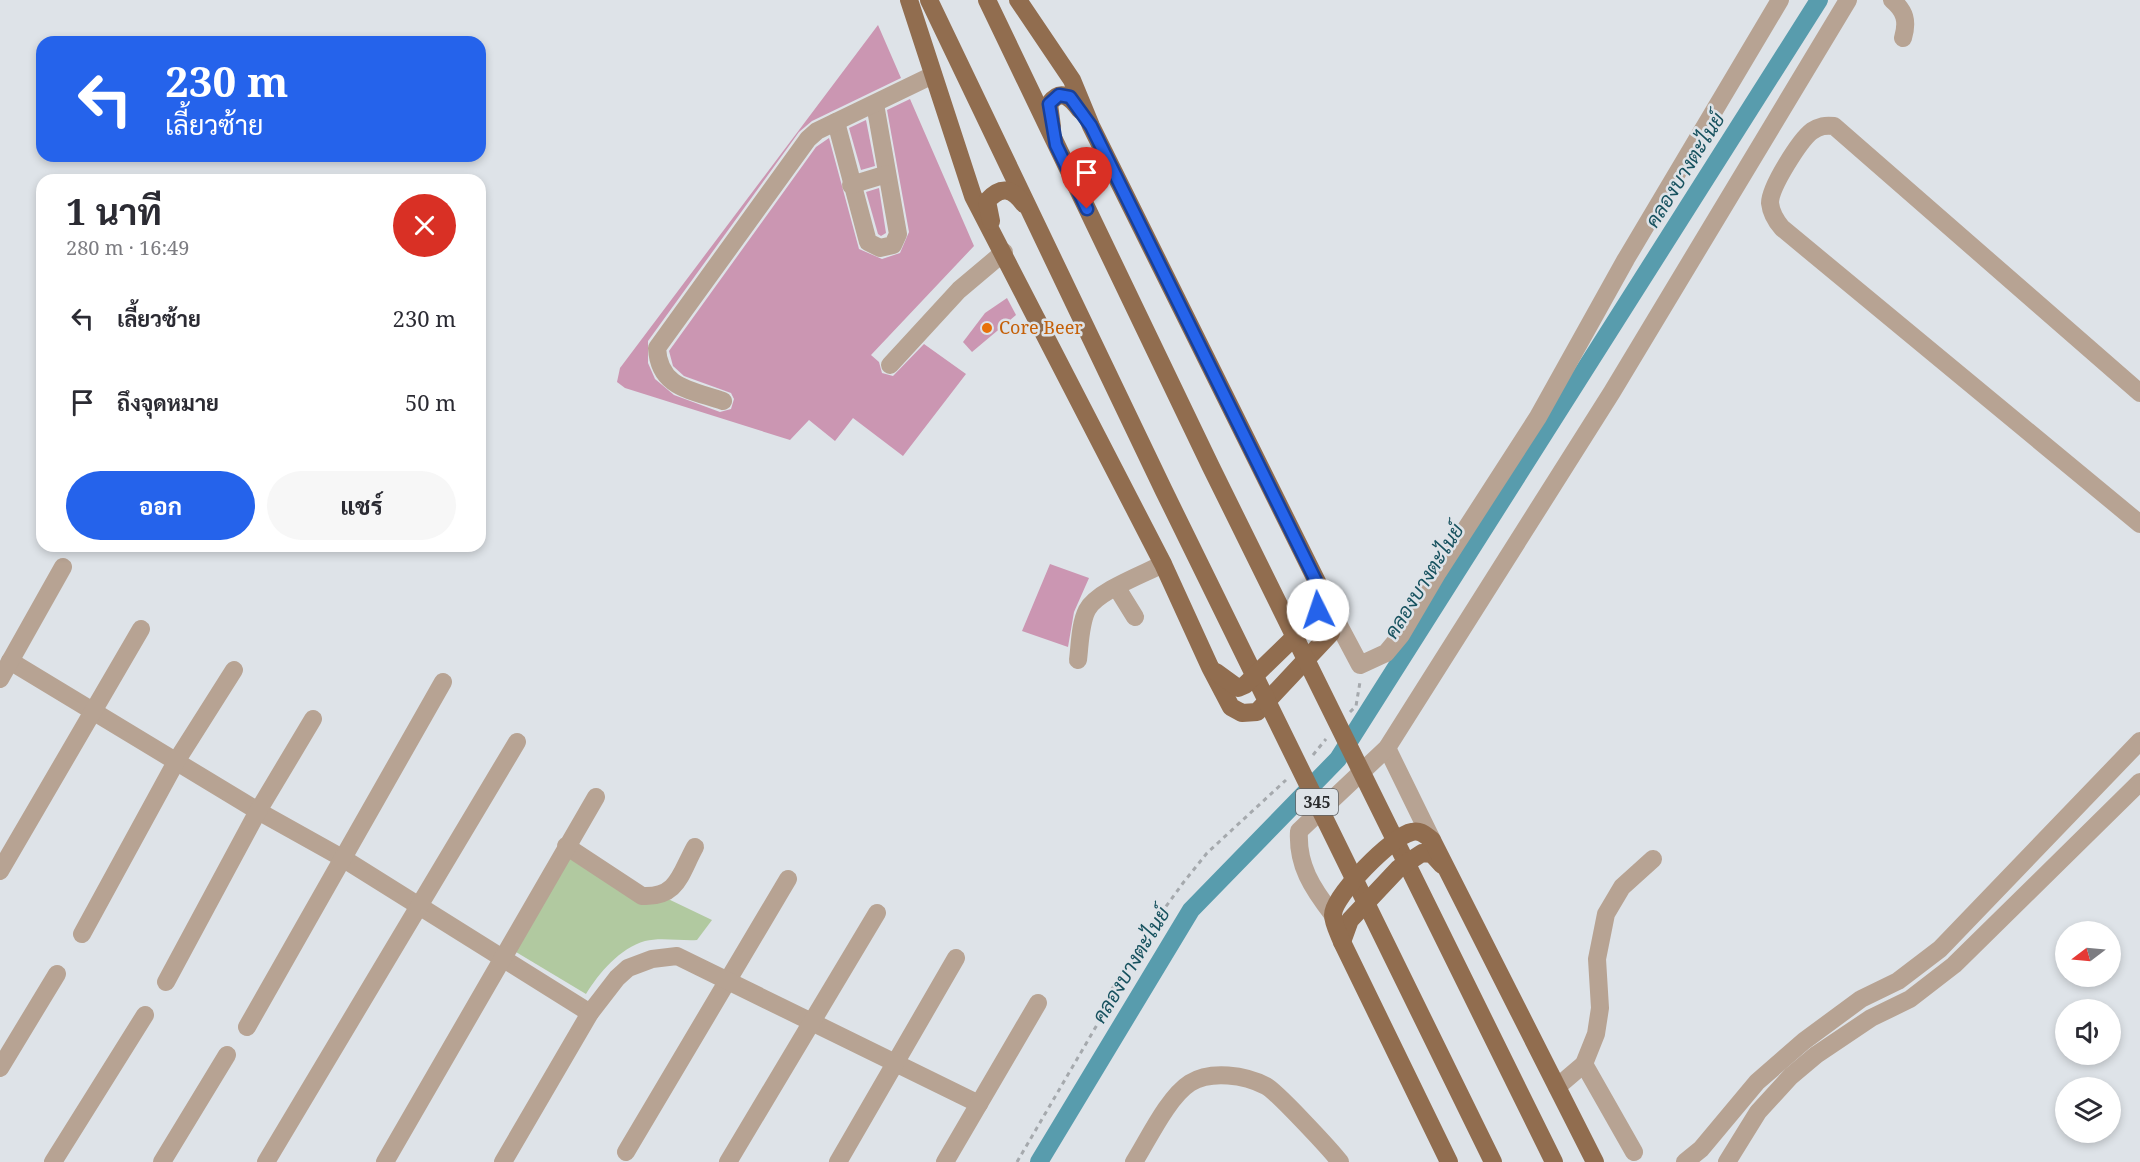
<!DOCTYPE html>
<html lang="th">
<meta charset="utf-8">
<style>
:root{--surface:#fff;--page:#f7f7f7;--text:#2b2b33;--muted:#7c7c81;--accent:#2563eb}
body{margin:0;font-family:"Noto Serif",Sarabun,serif;background:var(--page);color:var(--text);height:100vh;display:flex;flex-direction:column;font-size:22px;white-space:nowrap}
*{box-sizing:border-box;margin:0}
p{font-size:20px;color:var(--muted)}
.icon{flex:none;width:33px;height:33px;fill:none;stroke:currentColor;stroke-width:2;stroke-linecap:round;stroke-linejoin:round}
.map{position:relative;flex:1;overflow:hidden}
.details{position:absolute;left:36px;top:174px;width:450px;height:378px;display:flex;flex-direction:column;background:var(--surface);border-radius:18px;box-shadow:0 3px 9px #0003}
.details>*{flex:none}
.guide{position:absolute;left:36px;top:36px;width:450px;height:126px;border-radius:18px;box-shadow:0 3px 9px #0003;background:#2563eb;color:#fff;overflow:hidden}
.needle{width:39px;rotate:254deg}
.tools{position:absolute;left:2055px;top:921px;display:grid;gap:12px}
.tools a{display:grid;place-items:center;width:66px;height:66px;border-radius:50%;background:var(--surface);box-shadow:0 3px 9px #0003;font-size:30px}
.pin{position:absolute;display:grid;place-items:center;width:51px;height:51px;color:#fff;margin:-62px -26px;border-radius:50% 50% 50% 0;rotate:-45deg;box-shadow:0 0 6px #0007}
.pin .icon{rotate:45deg}
.me{position:absolute;width:66px;margin:-33px;rotate:356deg;stroke-linejoin:round;filter:drop-shadow(0 0 4px #0008)}
.turn{display:flex;align-items:center;gap:21px;height:126px;padding:0 30px;font-size:27px}
.turn .icon{width:78px;height:78px;stroke-width:2.5}
.turn b{display:block;font-size:42px;line-height:51px}
.round{display:grid;place-items:center;flex:none;width:63px;height:63px;border-radius:32px;background:var(--page)}
.head{display:flex;align-items:center;justify-content:space-between;height:102px;padding:0 30px}
h1{font-size:36px;font-weight:700;line-height:45px}
.button{display:flex;gap:12px;margin-top:auto;padding:12px 30px}
.button a{flex:1;height:69px;border-radius:36px;background:var(--accent);color:#fff;font-size:24px;font-weight:700;line-height:69px;text-align:center}
.button a+a{background:var(--page);color:var(--text)}
ul{padding:0;list-style:none}
li{display:flex;align-items:center;gap:18px;height:84px;padding:0 30px}
li div{flex:1}
li b{display:block;font-size:22px}
li em{font-style:normal}
.map>svg:first-child{display:block}
.green{fill:#b1c9a0}
.lines{fill:none;stroke-linecap:round;stroke-linejoin:round}
.canal{stroke:#589cad;stroke-width:18}
.building{fill:#cb96b2}
.path{stroke:#a5a9ad;stroke-width:3;stroke-dasharray:4.5 4.5;stroke-linecap:butt}
.minor{stroke:#b7a393;stroke-width:18}
.major{stroke:#916d4f;stroke-width:18}
.route-casing{stroke:#184099;stroke-width:15}
.route{stroke:#2563eb;stroke-width:10}
.food-dot{fill:#e8710a;stroke:#dee3e8;stroke-width:2}
.labels{text-anchor:middle;stroke-width:5;stroke-linejoin:round;paint-order:stroke}
.shield{fill:#dee3e8;stroke:#5f6264;stroke-width:1.5}
.shield-label{font-size:16px;font-weight:bold;fill:#282a2c}
.food-label{font-size:18px;fill:#c56008;stroke:#dee3e8;text-anchor:start}
.water-label{font-size:20px;font-style:italic;fill:#17525f;stroke:#dee3e8}
</style>
<div class="map">
<svg width="2140" height="1162" viewBox="0 0 2140 1162">
<rect width="100%" height="100%" fill="#dee3e8"/>
<path class="green" d="M570,852L712,920L697,940C681,941 660,937 645,941C620,948 599,973 586,994L511,949Z"/>
<g class="lines">
<polyline class="canal" points="1039,1162 1191,910 1338,759 1819,0"/>
</g>
<g class="building">
<polygon points="878,25 901,78 812,121 799,132 648,341 648,363 655,379 674,395 720,412 731,409 734,399 731,393 684,376 673,366 669,351 816,147 829,138 859,249 882,259 900,253 909,232 887,110 910,99 974,246 871,355 879,362 882,373 893,376 924,344 966,374 903,456 853,418 835,441 809,420 790,440 625,388 617,382 620,368"/>
<polygon points="866,120 875,166 861,170 849,128"/>
<polygon points="879,188 886,233 881,236 878,234 866,192"/>
<polygon points="1007,298 1016,315 972,352 963,342 985,313"/>
<polygon points="1050,564 1089,578 1074,612 1068,647 1022,631"/>
</g>
<g class="lines">
<g class="path">
<polyline points="1350,712 1356,706 1360,682"/>
<polyline points="1313,755 1326,739"/>
<polyline points="1017,1162 1108,1006 1110,992 1149,930 1183,883 1207,853 1286,780"/>
</g>
<g class="minor">
<path d="M1892,0C1905,11 1908,21 1903,38"/>
<polyline points="836,122 868,242 880,248 893,245 898,234 875,104"/>
<polyline points="851,185 887,174"/>
<polyline points="890,365 959,290 1004,252"/>
<path d="M2140,393L1834,126C1825,125 1820,126 1812,131C1800,140 1770,187 1770,203C1771,212 1776,221 1782,228L2140,524"/>
<path d="M723,401C691,390 659,388 657,348L808,139L817,131L933,75"/>
<polyline points="1117,588 1135,617"/>
<polyline points="1334,616 1360,665 1386,653 1401,635 1438,572 1538,417 1626,259 1780,0"/>
<path d="M1078,660C1080,644 1080,624 1087,610C1097,591 1144,574 1163,564"/>
<polyline points="10,661 258,811 344,859 590,1013"/>
<polyline points="0,679 63,567"/>
<polyline points="1387,748 1432,840"/>
<path d="M566,846L642,896C678,898 680,874 695,847"/>
<polyline points="0,871 141,629"/>
<path d="M1333,915C1312,888 1297,865 1299,831L1387,748L1612,392L1848,0"/>
<polyline points="82,934 177,760 234,670"/>
<polyline points="166,982 258,811 313,719"/>
<polyline points="247,1027 443,682"/>
<polyline points="1584,1064 1634,1152"/>
<polyline points="0,1068 57,974"/>
<polyline points="1557,1087 1584,1064 1596,1034 1600,1008 1597,959 1606,914 1622,887 1653,859"/>
<polyline points="626,1152 788,879"/>
<polyline points="53,1162 145,1015"/>
<polyline points="162,1162 227,1055"/>
<polyline points="266,1162 517,742"/>
<polyline points="385,1162 596,797"/>
<polyline points="503,1162 590,1013 617,978 628,968 652,959 677,956 979,1104"/>
<polyline points="728,1162 877,913"/>
<polyline points="838,1162 956,958"/>
<polyline points="945,1162 1038,1003"/>
<path d="M1134,1162C1148,1140 1168,1097 1190,1083C1211,1070 1245,1075 1266,1086C1276,1091 1331,1150 1340,1162"/>
<polyline points="1685,1162 1701,1149 1757,1082 1804,1041 1861,999 1898,981 1940,949 2140,741"/>
<polyline points="1727,1162 1758,1112 1791,1076 1816,1055 1871,1018 1910,999 1954,965 2140,782"/>
</g>
<g class="major">
<polyline points="909,0 973,196 1163,564 1210,667 1231,707 1242,713 1257,712 1331,633 1334,616 1091,126 1072,80 1018,0"/>
<polyline points="929,0 1164,491 1493,1162"/>
<polyline points="987,0 1211,467 1554,1162"/>
<path d="M1052,127L1049,104C1061,88 1070,97 1080,110"/>
<path d="M991,221L987,201C1001,185 1012,188 1024,204"/>
<polyline points="1216,672 1238,688 1245,685 1315,617 1318,610 1319,589"/>
<polyline points="1342,942 1350,920 1399,868 1422,853 1432,854 1442,865"/>
<path d="M1449,1162L1342,942C1339,934 1333,923 1333,915C1333,896 1393,835 1412,832C1421,830 1425,835 1432,840L1595,1162"/>
</g>
</g>
<g class="lines">
<defs>
<polyline id="route" points="1087,209 1056,145 1049,104 1059,95 1070,97 1091,126 1319,587 1318,610"/>
</defs>
<use href="#route" class="route-casing"/>
<use href="#route" class="route"/>
</g>
<circle class="food-dot" cx="987" cy="328" r="6"/>
<g class="labels">
<rect class="shield" x="1296" y="789" width="42" height="26" rx="4.5"/>
<g class="shield-label">
<text x="1317" y="808">345</text>
</g>
<g class="food-label">
<text x="999" y="334">Core Beer</text>
</g>
<g class="water-label">
<text transform="translate(1685 170) rotate(-58)" y="7">คลองบางตะไนย์</text>
<text transform="translate(1424 581) rotate(-58)" y="7">คลองบางตะไนย์</text>
<text transform="translate(1131 965) rotate(-59)" y="7">คลองบางตะไนย์</text>
</g>
</g>
</svg>
<div class="tools">
<a><svg class="needle" viewBox="-14 -14 28 28"><path d="M0-13l5 13h-10z" fill="#e53935"/><path d="M0 13l5-13h-10z" fill="#7c7c81"/></svg></a>
<a><svg class="icon" aria-label="sound" viewBox="0 0 24 24"><path d="M4 9h4l5-4v14l-5-4H4zM17 9q2 3 0 6"/></svg></a>
<a><svg class="icon" aria-label="layers" viewBox="0 0 24 24"><path d="M12 4l9 5-9 5-9-5zM3 14l9 5 9-5"/></svg></a>
</div>
<div class="pin" style="left:1087px;top:209px;background:#d93025"><svg class="icon" aria-label="arrive" viewBox="0 0 24 24"><path d="M6 21V4h12l-3 4 3 4H6"/></svg></div>
<svg class="me" style="left:1318px;top:610px" viewBox="-20 -20 40 40"><circle r="19" fill="#fff"/><path d="M0-13L10 11 0 6-10 11z" fill="#2563eb"/></svg>
<div class="guide">
<div class="turn"><svg class="icon" aria-label="left" viewBox="0 0 24 24"><path d="M17 20v-9H6M10 6l-5 5 5 5"/></svg><div><b>230 m</b>เลี้ยวซ้าย</div></div>
</div>
<section class="details">
<div class="head"><div><h1>1 นาที</h1><p>280 m · 16:49</p></div><a class="round" style="background:#d93025;color:#fff"><svg class="icon" aria-label="close" viewBox="0 0 24 24"><path d="M6 6l12 12M18 6L6 18"/></svg></a></div>
<ul>
<li><svg class="icon" aria-label="left" viewBox="0 0 24 24"><path d="M17 20v-9H6M10 6l-5 5 5 5"/></svg><div><b>เลี้ยวซ้าย</b></div><em>230 m</em></li>
<li><svg class="icon" aria-label="arrive" viewBox="0 0 24 24"><path d="M6 21V4h12l-3 4 3 4H6"/></svg><div><b>ถึงจุดหมาย</b></div><em>50 m</em></li>
</ul>
<div class="button"><a>ออก</a><a>แชร์</a></div>
</section>
</div>
